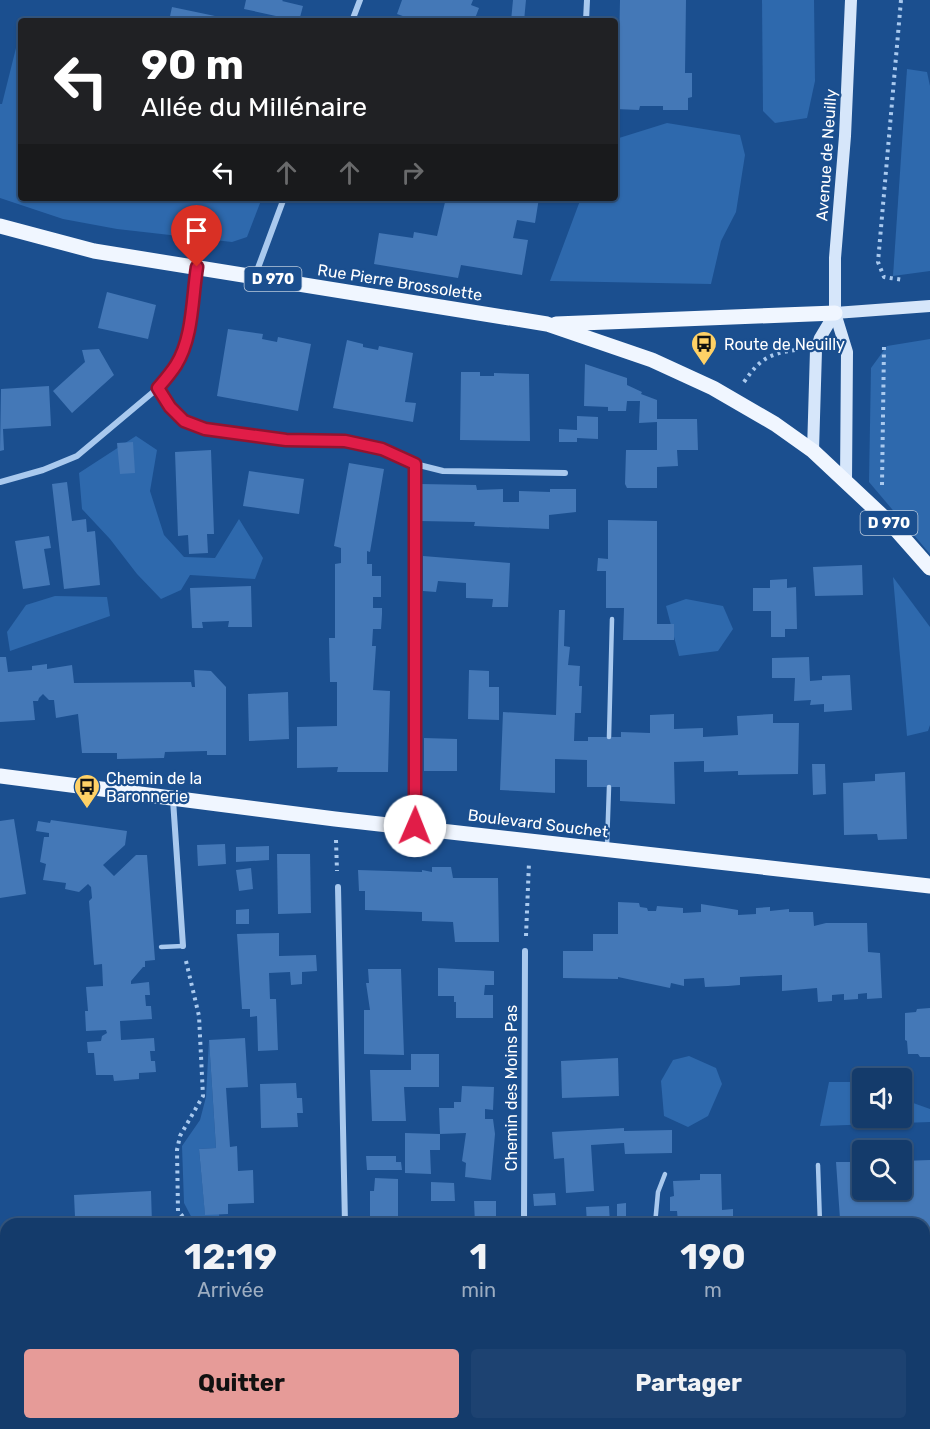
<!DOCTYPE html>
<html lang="fr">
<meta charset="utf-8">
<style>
:root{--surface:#143b6b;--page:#1d4271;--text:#f1f3f6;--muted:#9dadc1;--line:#33557e;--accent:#e69b98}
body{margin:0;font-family:Rubik,sans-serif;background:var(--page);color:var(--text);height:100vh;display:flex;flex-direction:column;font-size:22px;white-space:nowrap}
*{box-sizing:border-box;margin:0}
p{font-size:20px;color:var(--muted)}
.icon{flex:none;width:33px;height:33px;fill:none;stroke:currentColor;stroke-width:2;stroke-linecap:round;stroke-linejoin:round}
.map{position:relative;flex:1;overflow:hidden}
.details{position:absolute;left:0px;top:1218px;width:930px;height:212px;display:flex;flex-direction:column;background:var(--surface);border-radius:18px 18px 0 0;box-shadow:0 2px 4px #0004,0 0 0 2px var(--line)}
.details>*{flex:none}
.hud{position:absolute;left:18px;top:18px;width:600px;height:183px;border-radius:6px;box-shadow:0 2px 4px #0004,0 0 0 2px var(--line);background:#202124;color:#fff;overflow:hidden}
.controls{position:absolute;left:852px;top:1068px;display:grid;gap:12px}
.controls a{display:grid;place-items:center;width:60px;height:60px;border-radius:6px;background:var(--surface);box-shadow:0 2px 4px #0004,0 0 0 2px var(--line);font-size:30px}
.pin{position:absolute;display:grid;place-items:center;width:51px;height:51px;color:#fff;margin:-62px -26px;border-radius:50% 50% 50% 0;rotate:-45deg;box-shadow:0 0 6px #0007}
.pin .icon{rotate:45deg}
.me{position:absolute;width:66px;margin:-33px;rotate:1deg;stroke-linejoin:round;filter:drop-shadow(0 0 4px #0008)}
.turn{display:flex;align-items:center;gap:21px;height:126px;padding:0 24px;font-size:27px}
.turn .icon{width:78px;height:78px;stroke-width:2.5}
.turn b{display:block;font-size:42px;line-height:51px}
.lanes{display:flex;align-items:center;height:57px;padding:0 24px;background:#0003;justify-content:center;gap:30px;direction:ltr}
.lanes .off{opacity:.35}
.eta{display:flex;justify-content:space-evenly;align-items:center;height:102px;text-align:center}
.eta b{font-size:36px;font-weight:700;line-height:42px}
.primary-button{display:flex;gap:12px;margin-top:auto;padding:12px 24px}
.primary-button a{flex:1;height:69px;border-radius:6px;background:var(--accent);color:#111;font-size:24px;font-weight:700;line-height:69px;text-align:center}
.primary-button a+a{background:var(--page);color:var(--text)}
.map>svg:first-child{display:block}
.green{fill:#2e69ad}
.building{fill:#4478b7}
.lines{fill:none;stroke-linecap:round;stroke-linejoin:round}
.path{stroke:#a9c9ee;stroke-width:4;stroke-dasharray:3 4.5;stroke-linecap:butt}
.lane{stroke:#a9c9ee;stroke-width:4.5}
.street{stroke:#a9c9ee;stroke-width:6}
.secondary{stroke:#d6e6fa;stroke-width:12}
.primary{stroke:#f0f6ff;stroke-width:15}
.route-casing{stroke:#92132f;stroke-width:15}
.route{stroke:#e11d48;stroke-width:10}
.labels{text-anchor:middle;stroke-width:4.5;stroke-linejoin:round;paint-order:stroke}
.shield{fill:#1b4f8f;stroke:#bbcadd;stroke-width:1.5}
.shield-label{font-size:15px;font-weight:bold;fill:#fff}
.street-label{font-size:16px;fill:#fff;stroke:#1b4f8f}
.poi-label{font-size:16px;fill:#fff;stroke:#1b4f8f;text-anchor:start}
</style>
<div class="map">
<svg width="930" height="1429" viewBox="0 0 930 1429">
<rect width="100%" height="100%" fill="#1b4f8f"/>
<g class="green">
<polygon points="762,0 814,0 815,81 807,118 775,123 763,111"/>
<polygon points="19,36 21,36 21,198 262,198 247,237 232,242 117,229 63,219 0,198 0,104 2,104"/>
<polygon points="907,69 927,72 930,86 930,271 893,276"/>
<polygon points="667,123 740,135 745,155 736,212 721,241 711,284 550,281 581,198 615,198 615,143 619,138"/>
<polygon points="930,339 930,554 869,482 871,368 887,346"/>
<polygon points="136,436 157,450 150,491 164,535 184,557 215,558 239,519 263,558 255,579 190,575 181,590 161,599 137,574 110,539 82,509 79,473"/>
<polygon points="893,577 930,627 930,725 928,731 907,736"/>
<polygon points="55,596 107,597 110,616 10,651 7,632 26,605"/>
<polygon points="686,599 723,606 733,629 718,651 679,656 666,606"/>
<polygon points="209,1040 216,1148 199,1149 205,1214 219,1214 220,1224 195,1224 184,1203 182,1146 200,1120 206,1097"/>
<polygon points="689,1056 716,1068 722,1084 708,1116 688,1127 664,1116 661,1081 673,1060"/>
<polygon points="829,1082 862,1082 862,1118 902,1118 902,1099 930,1109 930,1122 820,1126"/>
</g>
<g class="building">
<polygon points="246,0 283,0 282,1 303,6 299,21 244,9"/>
<polygon points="402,0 473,0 471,5 479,8 474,21 417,21 397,14"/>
<polygon points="513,0 526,0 524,21 511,21"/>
<polygon points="620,0 686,0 685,73 692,73 692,97 688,98 688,110 663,110 663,106 640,106 639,110 615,109 615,84 618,83 618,73 615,73 615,48 619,48"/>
<polygon points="172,7 215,16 214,21 169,21"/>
<polygon points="446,198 539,198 535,223 517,220 513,238 528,240 522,275 461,265 458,278 374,264 379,233 413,238 414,232 437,236"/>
<polygon points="107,292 156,305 148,339 98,328"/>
<polygon points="228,329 263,334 262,339 277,342 278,337 311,344 298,411 217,396"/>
<polygon points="347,340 363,344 363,347 378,350 379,346 413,353 405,402 416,403 413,422 333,408"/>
<polygon points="99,349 114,375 72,413 53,391 85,362 82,350"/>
<polygon points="585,364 627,378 627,385 642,392 641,394 657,400 657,419 697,419 698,450 677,450 678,466 657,467 657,488 627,488 625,484 626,450 657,450 657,422 639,423 640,401 627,401 626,411 608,411 608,407 584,406"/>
<polygon points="461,372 480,372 480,376 494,376 494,373 529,374 530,441 460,440"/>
<polygon points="49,386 51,426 3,429 4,450 0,451 1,389"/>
<polygon points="577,416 598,417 598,439 577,438 577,442 559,442 559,429 577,430"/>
<polygon points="133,442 135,473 120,474 117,443"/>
<polygon points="211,450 214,534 207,534 208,553 189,554 188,535 178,536 175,452"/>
<polygon points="349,463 384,469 370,552 367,551 367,564 372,564 372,576 381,576 381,597 373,597 373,608 382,608 382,614 381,629 373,629 372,646 376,646 373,690 390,691 388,772 337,772 338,767 297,768 297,727 337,726 337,682 330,682 329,638 335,638 335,564 341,563 341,548 334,546"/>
<polygon points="249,471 304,479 299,514 243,506"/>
<polygon points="67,482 72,521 86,519 87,532 95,531 100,585 64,589 52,484"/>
<polygon points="420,484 476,485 477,490 503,489 503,502 519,502 519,491 550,492 550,489 576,489 576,512 549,515 549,529 474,526 475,522 419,521"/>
<polygon points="608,520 657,521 657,624 674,624 674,640 623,640 624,608 606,608 606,571 597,571 598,558 608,559"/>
<polygon points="49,536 51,548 44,549 50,585 23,589 15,541"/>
<polygon points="423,556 510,563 508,607 492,607 493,599 466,598 466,583 438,581 436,592 423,591"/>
<polygon points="862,565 863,595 815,596 813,567"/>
<polygon points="787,579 787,588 796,587 797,629 785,629 785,637 771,637 771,611 753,611 753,588 770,588 770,580"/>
<polygon points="251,586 252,627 228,627 229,621 202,622 203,628 192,628 190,588"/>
<polygon points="559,610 565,610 564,646 570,647 568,665 580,666 579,686 582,686 581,713 575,713 574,741 588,741 588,737 621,737 621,732 650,733 650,715 674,714 674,729 703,728 703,737 738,735 737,716 773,714 773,723 799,723 798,774 738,775 738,771 704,772 704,761 674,762 675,804 620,801 620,787 587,787 587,760 555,759 555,793 500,790 503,712 556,715"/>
<polygon points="0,657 6,657 8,672 32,670 32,666 47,664 47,669 72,665 74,683 191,682 192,687 195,687 194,670 211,671 226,687 226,755 207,755 207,751 165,752 164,758 117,759 117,753 82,753 78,714 56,718 54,700 49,700 43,694 39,698 38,701 33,701 35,720 0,722"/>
<polygon points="809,657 810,681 822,680 822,676 850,675 852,710 824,712 824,704 810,705 811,700 794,701 795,678 772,678 772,658"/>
<polygon points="469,670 489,671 489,687 499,687 499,720 468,719"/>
<polygon points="288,692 289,739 249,741 248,694"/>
<polygon points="424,738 457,739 457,771 424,771"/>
<polygon points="812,764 825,764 826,794 813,795"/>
<polygon points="905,772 907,839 878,840 877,834 844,835 843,783 875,781 875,774"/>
<polygon points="14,819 26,894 0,898 0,821"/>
<polygon points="51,820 127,831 125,845 103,865 114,876 136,855 147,855 155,960 145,961 145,967 143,967 131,981 131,984 149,982 150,995 145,995 146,1006 151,1006 152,1019 120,1021 121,1040 154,1038 155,1051 150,1051 151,1061 155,1061 156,1072 139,1073 139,1079 114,1081 113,1075 96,1075 94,1053 88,1053 87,1042 101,1041 102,1036 107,1033 106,1030 86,1031 85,1011 88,1011 86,987 103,986 102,964 94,965 89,901 92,898 91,887 88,884 79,892 65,889 66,883 43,880 46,864 40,862 44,837 49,837 49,833 36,831 38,821 50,823"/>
<polygon points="225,844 226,864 198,866 197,845"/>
<polygon points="269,846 269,860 236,862 236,847"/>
<polygon points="277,854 310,854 311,913 278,914"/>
<polygon points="432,867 451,867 453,878 498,878 499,942 455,942 453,922 422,921 422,912 365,910 365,891 359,891 358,870 422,872 422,870 432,872"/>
<polygon points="251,868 253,889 239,891 236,870"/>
<polygon points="618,902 639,903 640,907 647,908 648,911 656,911 657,906 683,908 683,913 701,912 701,904 738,910 738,915 756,914 756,908 770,907 770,911 789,909 789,912 813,912 814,926 826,923 867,923 868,952 880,953 882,998 867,999 867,993 858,994 858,999 844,1000 844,994 832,995 832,1001 818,1002 817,988 782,991 782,975 740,977 740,985 728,986 705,987 704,978 684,979 684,986 671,983 670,988 618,977 618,979 563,978 563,951 593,951 593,934 618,934"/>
<polygon points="249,909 249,924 236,924 236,910"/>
<polygon points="279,933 279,956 316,955 317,971 302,972 302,984 291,985 290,972 269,973 270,999 276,999 278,1050 258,1051 257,1016 250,1017 250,1009 242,1009 237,934"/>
<polygon points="438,968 494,971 494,985 485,985 484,995 493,995 493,1018 456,1018 456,1002 454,1002 454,996 438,996"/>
<polygon points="368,969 401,969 404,1055 364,1054 364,1010 370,1010 366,983 369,983"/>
<polygon points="930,1008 930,1057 920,1057 918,1054 908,1054 907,1041 905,1040 905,1013 916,1012 917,1009"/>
<polygon points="245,1038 248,1087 226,1088 230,1147 237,1146 238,1171 253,1170 254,1203 228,1204 228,1214 205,1215 199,1149 216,1148 209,1040"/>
<polygon points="411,1054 439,1054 439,1087 404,1087 406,1121 372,1121 370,1070 411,1070"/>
<polygon points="618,1058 619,1096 562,1098 561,1061"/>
<polygon points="296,1083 297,1098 302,1098 303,1113 297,1113 298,1127 261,1128 260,1084"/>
<polygon points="462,1086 494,1087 493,1110 485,1109 485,1119 493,1119 495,1134 491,1180 465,1177 466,1163 462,1161 466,1133 440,1134 439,1108 454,1108 454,1102 461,1102"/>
<polygon points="624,1128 624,1131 672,1130 672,1153 625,1154 624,1143 591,1145 594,1191 566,1193 564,1158 554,1159 552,1132"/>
<polygon points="405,1133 440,1134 440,1150 430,1150 431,1174 405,1173"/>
<polygon points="366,1156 396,1156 396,1162 401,1162 402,1170 367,1170"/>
<polygon points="930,1160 930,1342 924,1342 924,1224 866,1224 852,1219 849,1223 840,1219 836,1162 862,1162 862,1190 902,1190 902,1161"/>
<polygon points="700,1174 721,1174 722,1210 733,1209 733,1218 740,1218 740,1224 670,1224 670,1222 678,1222 677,1211 670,1211 670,1197 674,1196 673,1181 700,1180"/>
<polygon points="375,1178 398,1179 398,1216 419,1217 419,1224 370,1224 370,1191 374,1191"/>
<polygon points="431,1182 454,1183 455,1201 431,1201"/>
<polygon points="151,1191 152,1224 84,1224 84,1217 75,1217 74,1195"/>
<polygon points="555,1193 556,1205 534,1206 533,1194"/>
<polygon points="474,1201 496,1201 496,1224 475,1224"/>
<polygon points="626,1203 626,1224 617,1224 617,1204"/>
<polygon points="609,1206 610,1224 587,1224 586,1207"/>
<polygon points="42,1216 42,1224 17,1224 17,1218"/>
<polygon points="6,1292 6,1360 0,1360 0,1293"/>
<polygon points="276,1424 312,1424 313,1429 276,1429"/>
<rect x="414" y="1424" width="21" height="5"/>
<rect x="461" y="1424" width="35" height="5"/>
<rect x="673" y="1424" width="71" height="5"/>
</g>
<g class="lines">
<g class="path">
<polyline points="901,0 878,262 884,277 903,280"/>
<path d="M744,382C760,359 768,354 796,350"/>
<polyline points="882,485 884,346"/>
<polyline points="336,840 337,871"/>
<polyline points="526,936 529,862"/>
<polyline points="186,961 199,1016 203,1096 180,1136 177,1150 178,1211 189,1224"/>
<polyline points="0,1398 6,1398"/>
<polyline points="924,1410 930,1422"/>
<polyline points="913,1424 916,1429"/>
<polyline points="921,1424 924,1429"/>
<polyline points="925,1429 930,1426"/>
</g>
<g class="lane">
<polyline points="609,737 612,619"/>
<polyline points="607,846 609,787"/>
<polyline points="161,947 183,946"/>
<polyline points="818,1165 820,1224"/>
<polyline points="655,1224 658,1192 665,1174"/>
<polyline points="658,1424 658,1429"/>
<polyline points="826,1424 826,1429"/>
<polyline points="864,1429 874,1424"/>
</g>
<g class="street">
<polyline points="352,21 360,0"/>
<polyline points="586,21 587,0"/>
<polyline points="255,276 284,198"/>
<polyline points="158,388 170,407 184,421 205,429 286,440 345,440 382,449 415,464 443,471 565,473"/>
<polyline points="415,464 415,826"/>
<polyline points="0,482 43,470 77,456 158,388 175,366 183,350 187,337 197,270"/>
<polyline points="173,800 183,946"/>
<polyline points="338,887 345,1224"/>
<polyline points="524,1224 525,951"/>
<polyline points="349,1424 349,1429"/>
<polyline points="525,1424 525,1429"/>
</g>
<g class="secondary">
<polyline points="835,313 930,306"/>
<polyline points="813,451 816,350 820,338 835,313"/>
<polyline points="846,481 847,352 835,313 835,258 845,136 851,0"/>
</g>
<g class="primary">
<polyline points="0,226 94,251 547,324 652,360 713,388 775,424 813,451 892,525 930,568"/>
<polyline points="556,324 835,313"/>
<polyline points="0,776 335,819 930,886"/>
</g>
</g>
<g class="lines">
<defs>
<path id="route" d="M197,267C192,299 193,338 176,365C171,373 164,381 158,388L170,407L184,421L205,429L286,440L345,441L382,449L415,464V826"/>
</defs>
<use href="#route" class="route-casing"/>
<use href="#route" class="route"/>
</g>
<defs>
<symbol id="bus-pin" viewBox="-11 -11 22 30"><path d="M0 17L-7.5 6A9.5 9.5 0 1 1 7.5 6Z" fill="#ffd166" stroke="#1b4f8f"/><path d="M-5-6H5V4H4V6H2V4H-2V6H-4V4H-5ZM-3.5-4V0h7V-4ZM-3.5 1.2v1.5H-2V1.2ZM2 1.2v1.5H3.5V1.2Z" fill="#111"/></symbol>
</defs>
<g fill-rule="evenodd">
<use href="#bus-pin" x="689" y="329" width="30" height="40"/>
<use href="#bus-pin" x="72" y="772" width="30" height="40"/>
</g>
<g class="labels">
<g class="shield">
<rect x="244.5" y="267" width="57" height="24" rx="4.5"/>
<rect x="860.5" y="511" width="57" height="24" rx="4.5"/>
</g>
<g class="shield-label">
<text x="273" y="284">D 970</text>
<text x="889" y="528">D 970</text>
</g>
<g class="street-label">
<text transform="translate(826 155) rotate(-86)" y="6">Avenue de Neuilly</text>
<text transform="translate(400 282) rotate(9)" y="6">Rue Pierre Brossolette</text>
<text transform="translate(538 823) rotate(7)" y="6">Boulevard Souchet</text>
<text transform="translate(511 1088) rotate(-90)" y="6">Chemin des Moins Pas</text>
</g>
<g class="poi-label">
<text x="724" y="350">Route de Neuilly</text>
<text x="106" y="784">Chemin de la<tspan x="106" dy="18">Baronnerie</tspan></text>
</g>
</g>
</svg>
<div class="controls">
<a><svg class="icon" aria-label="sound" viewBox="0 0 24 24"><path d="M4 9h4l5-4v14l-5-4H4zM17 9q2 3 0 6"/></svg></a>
<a><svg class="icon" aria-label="search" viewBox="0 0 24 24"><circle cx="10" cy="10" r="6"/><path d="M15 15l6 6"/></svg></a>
</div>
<div class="pin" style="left:197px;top:267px;background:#d93025"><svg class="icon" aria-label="arrive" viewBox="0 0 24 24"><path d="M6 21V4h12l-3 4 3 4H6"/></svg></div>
<svg class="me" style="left:415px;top:826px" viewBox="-20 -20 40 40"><circle r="19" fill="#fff"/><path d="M0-13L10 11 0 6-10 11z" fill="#e11d48"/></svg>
<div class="hud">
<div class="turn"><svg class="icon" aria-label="left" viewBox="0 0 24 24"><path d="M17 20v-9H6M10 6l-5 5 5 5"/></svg><div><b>90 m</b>Allée du Millénaire</div></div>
<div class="lanes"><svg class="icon" aria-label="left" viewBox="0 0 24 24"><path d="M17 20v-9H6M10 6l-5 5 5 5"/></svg><svg class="icon off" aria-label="ahead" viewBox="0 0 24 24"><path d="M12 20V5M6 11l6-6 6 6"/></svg><svg class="icon off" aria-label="ahead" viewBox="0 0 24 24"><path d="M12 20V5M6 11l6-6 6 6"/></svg><svg class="icon off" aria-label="right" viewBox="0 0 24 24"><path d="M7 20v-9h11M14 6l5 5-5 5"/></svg></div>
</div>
<section class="details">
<div class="eta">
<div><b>12:19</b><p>Arrivée</p></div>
<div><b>1</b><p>min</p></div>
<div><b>190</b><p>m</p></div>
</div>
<div class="primary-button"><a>Quitter</a><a>Partager</a></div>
</section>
</div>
